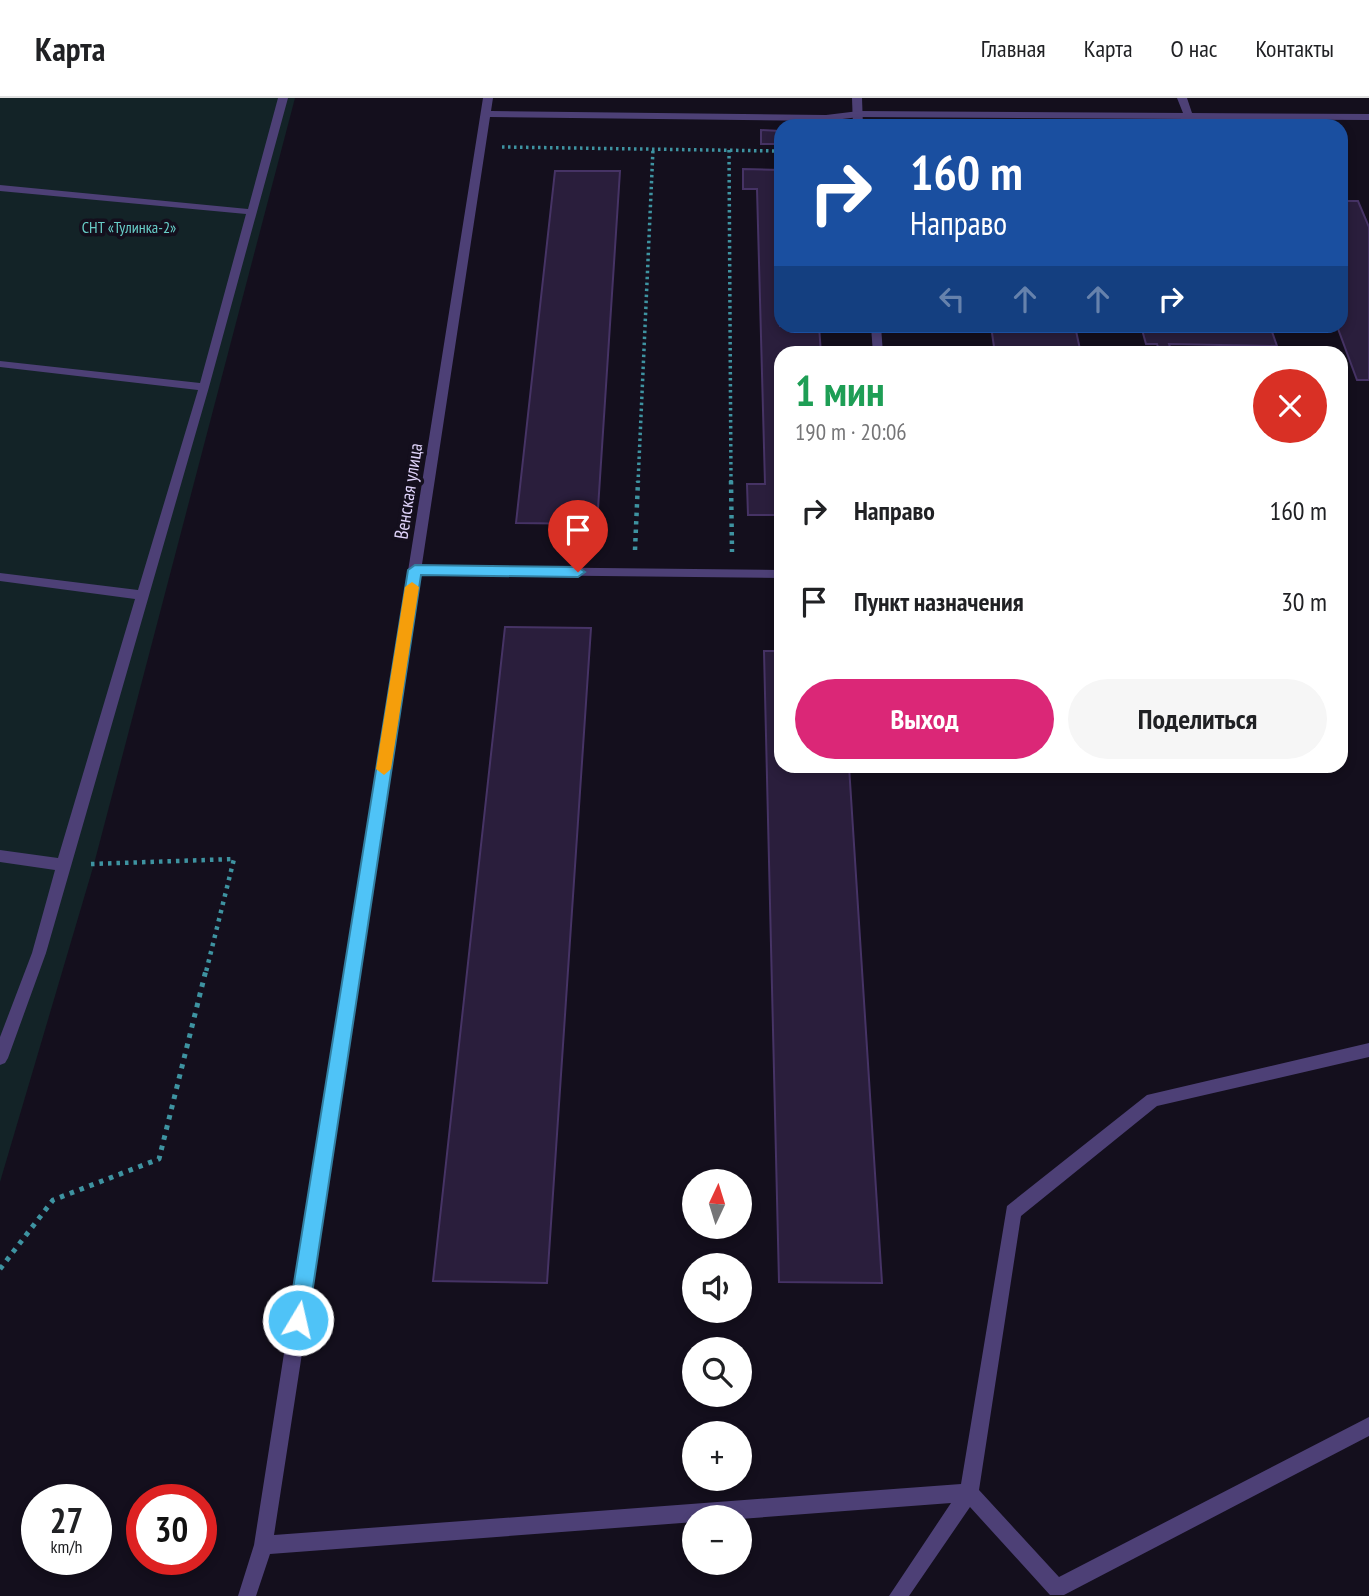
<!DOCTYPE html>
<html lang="ru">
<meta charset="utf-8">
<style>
:root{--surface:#fff;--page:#f6f6f6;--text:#202124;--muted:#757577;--line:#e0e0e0;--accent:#db2777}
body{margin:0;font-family:"PT Sans Narrow",sans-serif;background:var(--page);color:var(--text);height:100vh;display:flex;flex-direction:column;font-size:26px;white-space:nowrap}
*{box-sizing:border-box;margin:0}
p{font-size:23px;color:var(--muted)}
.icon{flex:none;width:38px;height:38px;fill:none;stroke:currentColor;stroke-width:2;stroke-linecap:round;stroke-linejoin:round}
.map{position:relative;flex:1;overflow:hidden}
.sheet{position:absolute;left:774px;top:248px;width:574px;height:427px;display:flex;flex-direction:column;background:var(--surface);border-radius:21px;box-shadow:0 4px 10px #0003}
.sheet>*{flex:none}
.top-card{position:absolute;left:774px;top:21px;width:574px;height:214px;border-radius:21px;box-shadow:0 4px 10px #0003;background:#1a4fa0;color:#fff;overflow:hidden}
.needle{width:46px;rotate:4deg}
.fabs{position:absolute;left:682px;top:1071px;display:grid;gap:14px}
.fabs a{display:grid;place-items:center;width:70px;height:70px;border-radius:50%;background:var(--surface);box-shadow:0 4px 10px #0003;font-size:35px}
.speed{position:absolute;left:21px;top:1386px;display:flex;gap:14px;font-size:35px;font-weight:700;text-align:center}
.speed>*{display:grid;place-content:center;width:91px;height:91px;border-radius:50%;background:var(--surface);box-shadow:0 4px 10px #0003;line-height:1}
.speed small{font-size:18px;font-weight:400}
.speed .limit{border:10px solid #d22;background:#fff;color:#111}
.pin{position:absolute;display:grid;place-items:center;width:60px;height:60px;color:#fff;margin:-72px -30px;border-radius:50% 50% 50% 0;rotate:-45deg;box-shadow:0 0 7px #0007}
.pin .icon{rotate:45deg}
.me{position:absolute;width:77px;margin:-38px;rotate:9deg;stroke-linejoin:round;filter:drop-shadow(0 0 5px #0008)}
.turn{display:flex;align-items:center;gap:24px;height:147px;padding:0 21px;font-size:32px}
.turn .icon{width:91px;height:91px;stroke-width:2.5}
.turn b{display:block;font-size:49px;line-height:60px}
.lanes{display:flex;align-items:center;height:66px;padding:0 21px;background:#0003;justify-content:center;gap:35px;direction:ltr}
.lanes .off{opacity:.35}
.round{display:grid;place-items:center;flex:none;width:74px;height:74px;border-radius:37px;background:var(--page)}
.summary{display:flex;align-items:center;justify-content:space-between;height:119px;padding:0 21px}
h1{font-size:42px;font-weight:700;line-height:52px;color:#1e9e55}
.button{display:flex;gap:14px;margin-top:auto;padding:14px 21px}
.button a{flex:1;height:80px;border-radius:42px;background:var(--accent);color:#fff;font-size:28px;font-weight:700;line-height:80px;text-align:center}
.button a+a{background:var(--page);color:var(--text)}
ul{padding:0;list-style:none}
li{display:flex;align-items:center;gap:21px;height:91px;padding:0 21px}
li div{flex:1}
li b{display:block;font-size:26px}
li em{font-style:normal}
header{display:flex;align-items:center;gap:42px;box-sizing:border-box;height:98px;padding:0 35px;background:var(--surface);border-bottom:2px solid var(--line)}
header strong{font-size:33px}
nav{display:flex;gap:38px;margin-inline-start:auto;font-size:24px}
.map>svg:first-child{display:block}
.green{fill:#132327}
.building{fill:#2a1e3c;stroke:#463365;stroke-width:2}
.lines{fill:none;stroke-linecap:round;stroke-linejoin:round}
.path-far2{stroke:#3e93a1;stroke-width:3.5;stroke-dasharray:2.5 3.5;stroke-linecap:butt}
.path-far1{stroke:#3e93a1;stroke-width:4.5;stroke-dasharray:3.5 5;stroke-linecap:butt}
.path{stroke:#3e93a1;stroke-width:5;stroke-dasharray:4.5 6;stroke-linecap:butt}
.lane{fill:#4d4076;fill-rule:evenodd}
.street{fill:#4d4076;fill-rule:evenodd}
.route{fill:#4fc3f7;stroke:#337fa1;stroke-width:2}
.slow{fill:#f59e0b}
.labels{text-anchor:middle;stroke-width:7;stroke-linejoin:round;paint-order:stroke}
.far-park-label{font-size:16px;fill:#68cec8;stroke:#140f1d}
.street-label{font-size:19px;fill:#ded2f9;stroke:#140f1d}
</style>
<header>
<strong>Карта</strong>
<nav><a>Главная</a><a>Карта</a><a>О нас</a><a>Контакты</a></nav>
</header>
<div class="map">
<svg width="1369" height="1498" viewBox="0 0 1369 1498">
<rect width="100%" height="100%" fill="#140f1d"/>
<polygon class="green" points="0,0 295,0 94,766 0,1084"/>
<g class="building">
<polygon points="761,32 780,33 780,46 761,46"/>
<polygon points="743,71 780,72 780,228 819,228 821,256 780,256 780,417 748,417 747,386 765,386 757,91 743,91"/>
<polygon points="555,73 620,73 597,426 516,425"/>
<polygon points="1340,103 1358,103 1369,129 1369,282 1357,282 1337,228 1340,228"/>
<polygon points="991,228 1075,228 1081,256 995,256"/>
<polygon points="1141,228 1270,228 1277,248 1169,246 1171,252 1159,252 1157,246 1146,246"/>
<polygon points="505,529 591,530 547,1185 433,1183"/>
<polygon points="764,553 780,553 780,668 849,668 882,1185 779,1184"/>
</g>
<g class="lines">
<g class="path-far2">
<polyline points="502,49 780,53"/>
<polyline points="729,52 731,385"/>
<polyline points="638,385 653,51"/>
</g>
<g class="path-far1">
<polyline points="731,383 732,454"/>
<polyline points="635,452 638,383"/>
<polyline points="91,766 234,761 206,874"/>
</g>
<polyline class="path" points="0,1171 53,1102 159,1061 206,872"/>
<g class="lane">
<polygon points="278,0 288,0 209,289 46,855 8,960 5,965 0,967 0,939 32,855 55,772 0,764 0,752 58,760 135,501 0,483 0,475 138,492 198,292 0,269 0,263 200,285 246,116 0,93 0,87 248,111"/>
<polygon points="852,0 862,0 863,28 853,28"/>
<polygon points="1177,0 1187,0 1193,18 1191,20 1185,20"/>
<polygon points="871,228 881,228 883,256 873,256"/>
<polygon points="415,468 780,472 780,480 415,476 409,472"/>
<polygon points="1369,945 1369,959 1157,1008 1021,1118 979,1392 1059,1479 1369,1319 1369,1338 1064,1497 1050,1497 970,1409 909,1498 889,1498 951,1405 740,1421 740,1419 695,1419 695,1424 270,1456 256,1498 238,1498 254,1447 285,1249 288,1243 294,1240 300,1243 303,1249 274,1437 961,1386 1007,1108 1147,997"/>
</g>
<polygon class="street" points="483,0 493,0 491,13 826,17 859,13 1369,16 1369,22 859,19 826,23 490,19 303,1249 300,1255 294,1258 288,1255 285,1249"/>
</g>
<polygon class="route" points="415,467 578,469 585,474 578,479 421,477 308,1222 305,1229 298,1232 291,1229 288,1222 408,472"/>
<polygon class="slow" points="412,484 419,489 391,671 384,677 376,671 405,489"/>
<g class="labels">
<g class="far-park-label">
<text x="129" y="135">СНТ «Тулинка-2»</text>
</g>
<g class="street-label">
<text transform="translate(408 393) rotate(-81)" y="7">Венская улица</text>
</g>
</g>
</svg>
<div class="fabs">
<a><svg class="needle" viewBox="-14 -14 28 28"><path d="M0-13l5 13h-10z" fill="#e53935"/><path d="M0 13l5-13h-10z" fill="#757577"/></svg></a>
<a><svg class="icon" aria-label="sound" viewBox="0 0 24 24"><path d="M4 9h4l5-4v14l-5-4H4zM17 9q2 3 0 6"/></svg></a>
<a><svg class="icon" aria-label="search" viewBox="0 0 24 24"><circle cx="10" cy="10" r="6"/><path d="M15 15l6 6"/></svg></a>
<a>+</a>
<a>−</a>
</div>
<div class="speed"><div>27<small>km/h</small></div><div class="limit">30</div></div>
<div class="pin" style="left:578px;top:474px;background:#d93025"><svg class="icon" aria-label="arrive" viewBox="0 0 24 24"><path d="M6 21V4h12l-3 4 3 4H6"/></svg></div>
<svg class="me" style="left:298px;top:1222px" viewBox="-20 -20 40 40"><circle r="17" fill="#4fc3f7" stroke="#fff" stroke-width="3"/><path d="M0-11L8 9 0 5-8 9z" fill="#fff"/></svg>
<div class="top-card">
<div class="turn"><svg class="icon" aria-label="right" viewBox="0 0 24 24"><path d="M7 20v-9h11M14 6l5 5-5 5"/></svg><div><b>160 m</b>Направо</div></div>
<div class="lanes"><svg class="icon off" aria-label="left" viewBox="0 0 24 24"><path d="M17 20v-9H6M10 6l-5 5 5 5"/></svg><svg class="icon off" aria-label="ahead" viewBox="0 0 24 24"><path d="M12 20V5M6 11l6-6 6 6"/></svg><svg class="icon off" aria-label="ahead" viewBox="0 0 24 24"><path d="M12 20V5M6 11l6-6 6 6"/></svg><svg class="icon" aria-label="right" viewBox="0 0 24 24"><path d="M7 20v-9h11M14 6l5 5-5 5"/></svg></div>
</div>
<section class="sheet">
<div class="summary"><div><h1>1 мин</h1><p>190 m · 20:06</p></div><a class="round" style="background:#d93025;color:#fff"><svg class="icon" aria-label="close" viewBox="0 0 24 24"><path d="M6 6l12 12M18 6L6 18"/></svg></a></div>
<ul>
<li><svg class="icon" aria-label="right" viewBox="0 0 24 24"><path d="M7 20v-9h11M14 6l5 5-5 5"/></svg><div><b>Направо</b></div><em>160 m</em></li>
<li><svg class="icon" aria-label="arrive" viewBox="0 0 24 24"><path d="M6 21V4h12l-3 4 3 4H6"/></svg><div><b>Пункт назначения</b></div><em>30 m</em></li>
</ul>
<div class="button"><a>Выход</a><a>Поделиться</a></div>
</section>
</div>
